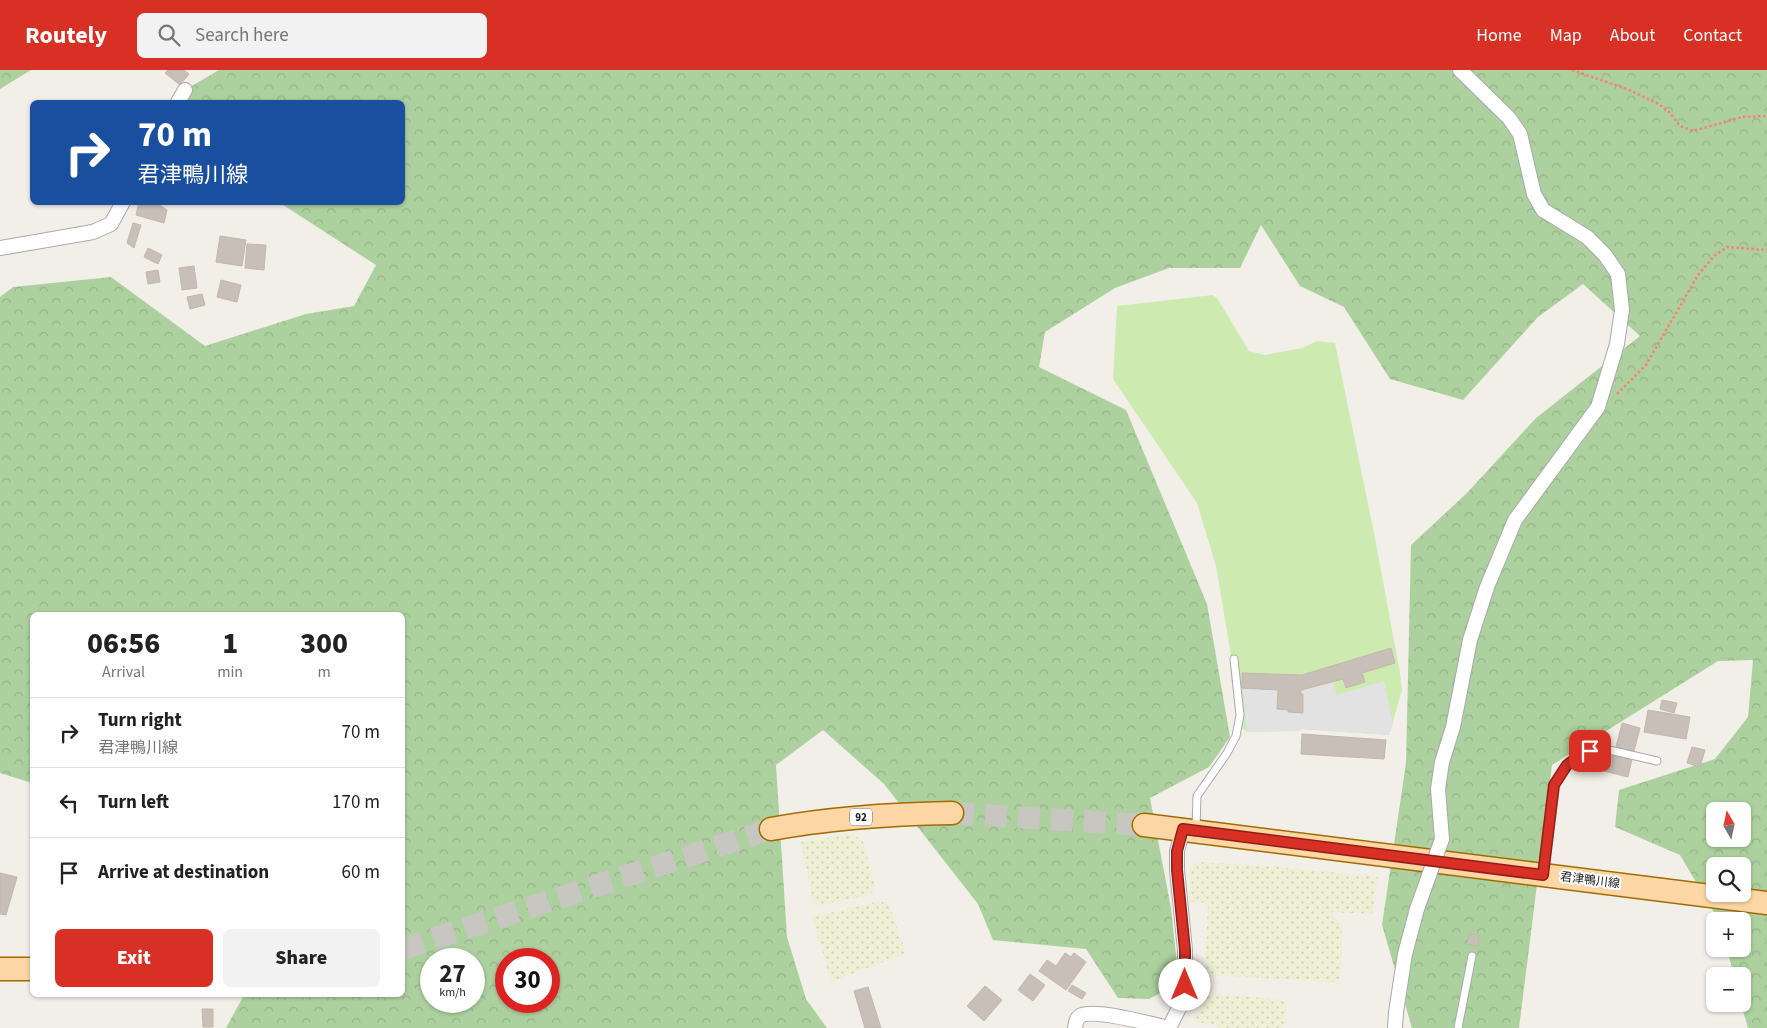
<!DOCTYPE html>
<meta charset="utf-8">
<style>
:root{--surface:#fff;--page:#f2f2f2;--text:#222;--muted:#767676;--line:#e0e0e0;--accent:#d93025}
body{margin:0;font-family:"Source Sans 3","Noto Sans JP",sans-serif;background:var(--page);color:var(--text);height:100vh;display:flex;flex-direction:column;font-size:19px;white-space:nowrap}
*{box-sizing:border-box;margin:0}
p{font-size:16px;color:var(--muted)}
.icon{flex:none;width:28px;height:28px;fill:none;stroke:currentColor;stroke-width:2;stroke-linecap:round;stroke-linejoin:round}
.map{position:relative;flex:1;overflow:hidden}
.side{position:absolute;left:30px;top:542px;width:375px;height:385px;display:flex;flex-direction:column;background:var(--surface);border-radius:8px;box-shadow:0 1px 4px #0004}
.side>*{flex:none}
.top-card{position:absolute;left:30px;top:30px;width:375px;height:105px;border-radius:8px;box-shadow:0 1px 4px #0004;background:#1a4fa0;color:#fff;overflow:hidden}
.needle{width:32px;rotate:351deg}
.tools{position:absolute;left:1706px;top:732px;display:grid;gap:10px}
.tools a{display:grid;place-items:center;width:45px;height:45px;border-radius:8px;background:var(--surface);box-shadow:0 1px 4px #0004;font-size:25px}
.speed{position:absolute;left:420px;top:878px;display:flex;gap:10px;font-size:25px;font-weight:700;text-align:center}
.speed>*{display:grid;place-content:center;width:65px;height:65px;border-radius:50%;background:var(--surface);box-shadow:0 1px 4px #0004;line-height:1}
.speed small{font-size:12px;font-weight:400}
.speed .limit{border:8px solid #d22;background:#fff;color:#111}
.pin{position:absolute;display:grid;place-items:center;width:42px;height:42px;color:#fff;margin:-21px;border-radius:10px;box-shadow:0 2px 8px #0006}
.me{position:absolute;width:55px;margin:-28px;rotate:0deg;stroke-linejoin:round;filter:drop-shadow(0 0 4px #0008)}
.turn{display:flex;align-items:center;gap:18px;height:105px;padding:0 25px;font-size:22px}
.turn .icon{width:65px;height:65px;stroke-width:2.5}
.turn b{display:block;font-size:35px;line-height:42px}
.eta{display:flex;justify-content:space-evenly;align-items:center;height:85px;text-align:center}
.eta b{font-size:30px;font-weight:800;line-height:35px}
.action{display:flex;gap:10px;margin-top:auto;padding:10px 25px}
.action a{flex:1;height:58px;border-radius:8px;background:var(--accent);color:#fff;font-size:20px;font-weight:800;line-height:58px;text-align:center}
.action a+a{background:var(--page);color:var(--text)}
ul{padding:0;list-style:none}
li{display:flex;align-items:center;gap:15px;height:70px;padding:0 25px;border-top:1px solid var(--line)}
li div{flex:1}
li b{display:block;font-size:19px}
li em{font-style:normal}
header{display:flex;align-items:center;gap:30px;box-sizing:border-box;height:70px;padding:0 25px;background:var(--accent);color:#fff}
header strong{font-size:24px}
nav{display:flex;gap:28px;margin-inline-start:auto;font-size:18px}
.search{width:350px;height:45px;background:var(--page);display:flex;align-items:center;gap:12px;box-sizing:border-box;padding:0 18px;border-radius:8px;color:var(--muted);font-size:19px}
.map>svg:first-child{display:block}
.farmland{fill:url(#farmland-dots)}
.grass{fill:#cdebb0}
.forest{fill:url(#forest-crowns);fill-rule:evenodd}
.parking{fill:#e2e2e2}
.building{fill:#c7bfb8;stroke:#c4b6ab}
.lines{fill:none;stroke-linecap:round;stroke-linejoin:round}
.primary-tunnel{stroke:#c8c6c1;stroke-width:22;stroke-dasharray:22 11;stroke-linecap:butt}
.service-casing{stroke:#a9a9a9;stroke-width:9}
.minor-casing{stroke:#a9a9a9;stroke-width:16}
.primary-casing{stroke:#a06b00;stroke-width:25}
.path{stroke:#fa8072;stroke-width:2.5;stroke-dasharray:2.5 2.5;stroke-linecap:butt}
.service{stroke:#fff;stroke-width:7}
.minor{stroke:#fff;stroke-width:14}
.primary{stroke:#fcd6a4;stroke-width:22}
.minor-bridge-casing{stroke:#a9a9a9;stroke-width:16;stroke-linecap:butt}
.minor-bridge{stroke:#fff;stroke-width:14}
.route-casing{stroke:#8d1f18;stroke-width:12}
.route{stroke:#d93025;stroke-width:9}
.labels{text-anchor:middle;stroke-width:4;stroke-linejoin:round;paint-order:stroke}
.shield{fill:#fff;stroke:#646464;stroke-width:1}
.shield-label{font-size:11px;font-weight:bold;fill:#222}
.street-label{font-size:12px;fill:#222;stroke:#fff}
</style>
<header>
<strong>Routely</strong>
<div class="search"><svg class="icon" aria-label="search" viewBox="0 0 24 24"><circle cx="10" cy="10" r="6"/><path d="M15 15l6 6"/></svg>Search here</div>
<nav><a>Home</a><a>Map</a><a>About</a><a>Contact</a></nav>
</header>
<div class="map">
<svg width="1767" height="958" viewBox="0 0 1767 958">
<defs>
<pattern id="farmland-dots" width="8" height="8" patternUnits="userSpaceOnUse" patternTransform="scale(1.25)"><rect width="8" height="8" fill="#eef0d5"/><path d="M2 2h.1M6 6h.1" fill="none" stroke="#ccceb7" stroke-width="1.8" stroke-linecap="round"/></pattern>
<pattern id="forest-crowns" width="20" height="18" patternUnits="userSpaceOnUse" patternTransform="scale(1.25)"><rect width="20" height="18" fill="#add19e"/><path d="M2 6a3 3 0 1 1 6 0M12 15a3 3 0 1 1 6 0" fill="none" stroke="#95b388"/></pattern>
</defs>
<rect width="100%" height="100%" fill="#f2efe9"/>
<g class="farmland">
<polygon points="852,764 863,771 875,816 871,825 814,836 801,772"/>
<polygon points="1200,792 1279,797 1378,807 1372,844 1331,842 1342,856 1341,909 1335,912 1205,905 1208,833 1189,832 1190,795"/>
<polygon points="880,831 889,835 904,877 904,884 831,912 812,847"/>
<polygon points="1205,924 1281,929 1287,936 1283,958 1220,958 1212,954 1194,952"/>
</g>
<polygon class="grass" points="1213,225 1217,228 1249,281 1265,285 1302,278 1317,271 1335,273 1375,468 1400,603 1402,620 1389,665 1301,659 1297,661 1247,662 1237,653 1231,605 1230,579 1216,496 1197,433 1113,309 1117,236"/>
<g class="forest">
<polygon points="0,0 31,0 0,19"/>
<path d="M219,0H1767V958H1748L1741,934L1742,906H1734L1727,879H1742V851H1719L1680,785L1615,757L1619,720L1715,689L1748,647L1753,590L1718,591L1552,695L1519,958H1412L1382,855L1406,693L1411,475L1467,423L1536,348L1640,266L1583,214L1538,247L1463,330L1390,309L1344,237L1300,216L1261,155L1240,198H1169L1115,218L1045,262L1039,297L1126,340L1207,534L1230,667L1209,697L1150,728L1171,838L1179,913L1149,929L1118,928L1086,879L993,870L978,834L884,714L823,660L776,695L787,867L806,929L827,958H226L244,925H402V545H32V713L0,703V227L13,217L111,207L205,276L306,244L354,236L376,195L280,133L402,132V32H185V20ZM1715,741H1742V769H1715ZM1715,796H1742V824H1715ZM431,889H474V931H431ZM506,889H549V931H506Z"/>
</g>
<polygon class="parking" points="1384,611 1393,654 1389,665 1301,659 1297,661 1247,662 1242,618 1278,620 1277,639 1288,640 1288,642 1302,643 1303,625 1300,624 1301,620 1333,612 1337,625"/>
<g class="building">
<polygon points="168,0 184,0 189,4 180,15 165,3"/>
<polygon points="139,132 155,132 167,140 164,153 136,145"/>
<polygon points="133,153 141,155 134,178 127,173"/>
<polygon points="220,166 246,170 242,196 216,192"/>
<polygon points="247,174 266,175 264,200 245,198"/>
<polygon points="148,178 162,185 158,194 144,187"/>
<polygon points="194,196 197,218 182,220 179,198"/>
<polygon points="158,200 160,212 148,214 146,202"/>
<polygon points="221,210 241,215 237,232 217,227"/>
<polygon points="202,224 205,235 190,239 187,227"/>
<polygon points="1391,578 1395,593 1362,603 1365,612 1346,618 1343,609 1301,620 1300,624 1303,624 1303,643 1288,642 1288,640 1277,639 1278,620 1242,618 1242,603 1302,605"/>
<polygon points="1662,630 1677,633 1674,643 1660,639"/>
<polygon points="1648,640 1690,647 1686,669 1644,662"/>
<polygon points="1622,653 1640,658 1634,681 1616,677"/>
<polygon points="1302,664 1386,670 1384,689 1301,684"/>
<polygon points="1692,677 1705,680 1700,697 1687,693"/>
<polygon points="1601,681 1632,689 1628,707 1596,699"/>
<polygon points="0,803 17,807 6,845 0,844"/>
<polygon points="1469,864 1479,865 1478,876 1467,874"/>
<polygon points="1065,883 1071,887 1074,883 1086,892 1066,920 1039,901 1047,890 1056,896"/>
<polygon points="1030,904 1045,915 1033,931 1018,920"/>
<polygon points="1072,915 1086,923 1082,929 1068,921"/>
<polygon points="985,916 1002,930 984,951 967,936"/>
<polygon points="868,917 881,958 865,958 854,921"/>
<polygon points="202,939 213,939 213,957 203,957"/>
</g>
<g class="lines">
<g class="primary-tunnel">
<polyline points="952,743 1144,755"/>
<polyline points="402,879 771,759"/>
</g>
<defs>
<g id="service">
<polyline points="1196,758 1197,726 1227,683 1236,666 1240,645 1234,589"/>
<polyline points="1543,802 1554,715 1567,695 1579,686 1590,681 1605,679 1657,691"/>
<polyline points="1458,958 1472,886"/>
</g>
<g id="minor">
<polyline points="178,32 185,20"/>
<polyline points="0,178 93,162 111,154 123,132"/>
<polyline points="1442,769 1438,719 1442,692 1453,657 1470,570 1487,517 1515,450 1598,337 1617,274 1622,240 1618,204 1605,185 1587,167 1543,140 1534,124 1520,64 1509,48 1460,0"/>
<path d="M1075,958C1076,953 1076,947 1082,945C1098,939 1150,954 1169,958L1185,926V880L1177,800V781L1183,759"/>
<polyline points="1395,958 1396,942 1405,884 1417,839"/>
</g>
<g id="primary">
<polyline points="1144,755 1767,833"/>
<path d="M771,759C831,748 891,744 952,743"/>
<polyline points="0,899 32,899"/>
</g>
</defs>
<use href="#service" class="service-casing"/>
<use href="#minor" class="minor-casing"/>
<use href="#primary" class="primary-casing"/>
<g class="path">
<polyline points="1572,0 1627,19 1659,34 1669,42 1680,56 1693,61 1742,47 1767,46"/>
<polyline points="1617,324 1646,295 1698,205 1714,186 1727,177 1767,180"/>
</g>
<use href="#service" class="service"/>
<use href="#minor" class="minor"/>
<use href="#primary" class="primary"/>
<defs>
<polyline id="minor-bridge" points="1417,839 1442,769"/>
</defs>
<use href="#minor-bridge" class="minor-bridge-casing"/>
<use href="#minor-bridge" class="minor-bridge"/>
</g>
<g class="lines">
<defs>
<polyline id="route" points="1185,915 1185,880 1177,800 1177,781 1183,759 1543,805 1554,715 1567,695 1579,686 1590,681"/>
</defs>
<use href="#route" class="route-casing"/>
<use href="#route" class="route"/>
</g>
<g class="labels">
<rect class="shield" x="850" y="738.5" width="22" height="17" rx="4"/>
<g class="shield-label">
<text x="861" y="751">92</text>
</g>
<g class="street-label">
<text transform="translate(1590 810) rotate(7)" y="4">君津鴨川線</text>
</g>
</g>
</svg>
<div class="tools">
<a><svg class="needle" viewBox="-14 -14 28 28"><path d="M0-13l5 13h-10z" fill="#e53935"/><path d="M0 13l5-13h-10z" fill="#767676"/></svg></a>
<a><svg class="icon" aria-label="search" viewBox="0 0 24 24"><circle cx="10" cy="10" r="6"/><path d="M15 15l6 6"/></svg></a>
<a>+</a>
<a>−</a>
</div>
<div class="speed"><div>27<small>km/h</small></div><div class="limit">30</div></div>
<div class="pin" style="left:1590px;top:681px;background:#d93025"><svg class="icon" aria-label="arrive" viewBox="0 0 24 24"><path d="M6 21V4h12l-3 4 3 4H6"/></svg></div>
<svg class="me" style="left:1185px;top:915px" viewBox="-20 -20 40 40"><circle r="19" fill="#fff"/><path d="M0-13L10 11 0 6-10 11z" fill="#d93025"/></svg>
<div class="top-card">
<div class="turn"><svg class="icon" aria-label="right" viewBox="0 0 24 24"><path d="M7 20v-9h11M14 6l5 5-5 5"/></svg><div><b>70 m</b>君津鴨川線</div></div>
</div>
<section class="side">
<div class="eta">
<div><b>06:56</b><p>Arrival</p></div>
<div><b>1</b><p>min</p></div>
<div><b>300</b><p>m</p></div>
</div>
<ul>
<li><svg class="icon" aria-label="right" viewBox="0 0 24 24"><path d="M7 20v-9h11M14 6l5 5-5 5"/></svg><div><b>Turn right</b><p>君津鴨川線</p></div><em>70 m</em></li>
<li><svg class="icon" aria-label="left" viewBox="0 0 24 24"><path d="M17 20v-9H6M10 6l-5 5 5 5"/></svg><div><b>Turn left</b></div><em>170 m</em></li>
<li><svg class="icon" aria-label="arrive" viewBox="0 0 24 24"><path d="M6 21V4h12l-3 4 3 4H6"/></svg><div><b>Arrive at destination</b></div><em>60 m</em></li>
</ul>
<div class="action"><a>Exit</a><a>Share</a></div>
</section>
</div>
